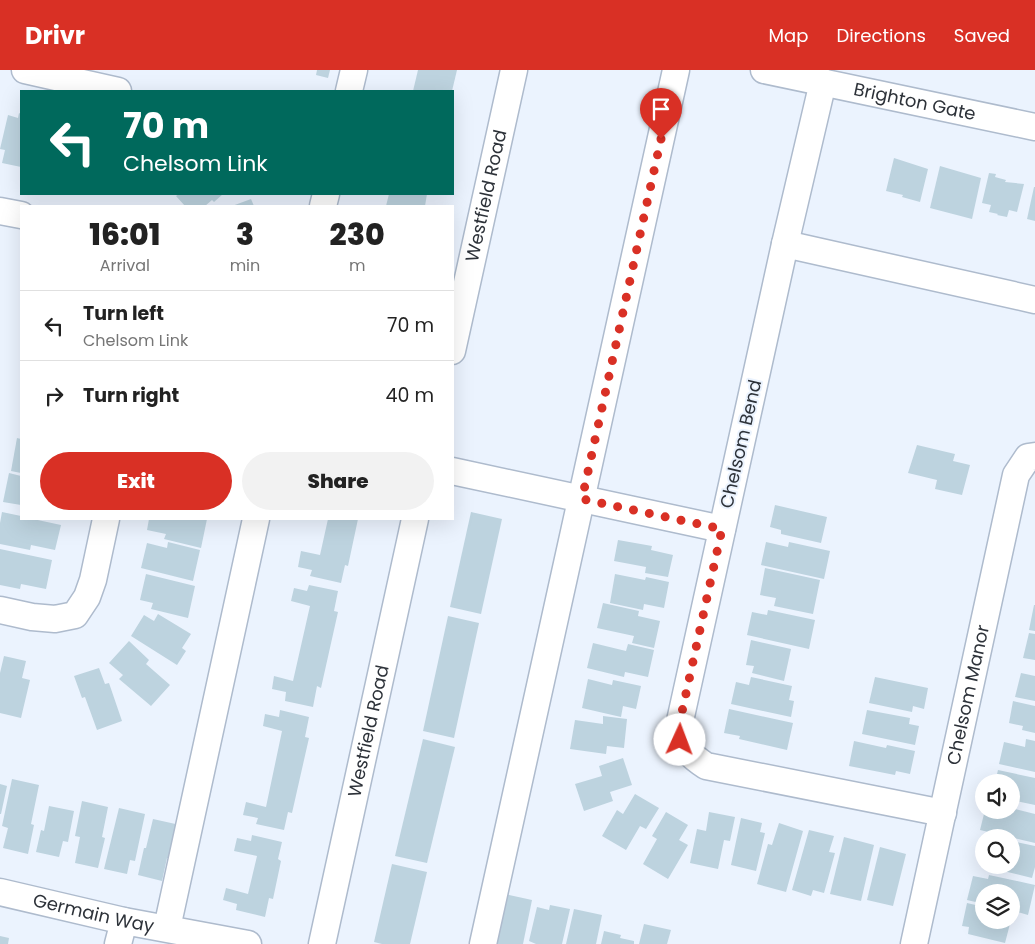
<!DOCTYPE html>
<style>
:root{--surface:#fff;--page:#f2f2f2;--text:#222;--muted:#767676;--line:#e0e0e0;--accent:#d93025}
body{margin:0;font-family:Poppins,sans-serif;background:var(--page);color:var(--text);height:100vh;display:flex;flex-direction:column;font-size:19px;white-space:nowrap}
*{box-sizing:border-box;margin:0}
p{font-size:16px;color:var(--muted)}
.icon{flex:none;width:28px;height:28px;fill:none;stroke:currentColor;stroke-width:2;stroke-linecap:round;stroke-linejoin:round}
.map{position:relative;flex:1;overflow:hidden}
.drawer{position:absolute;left:20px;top:135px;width:434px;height:315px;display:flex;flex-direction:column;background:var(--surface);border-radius:0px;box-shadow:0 5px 20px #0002}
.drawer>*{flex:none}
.guide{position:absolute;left:20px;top:20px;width:434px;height:105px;border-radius:0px;box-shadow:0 5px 20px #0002;background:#00695c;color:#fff;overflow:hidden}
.fabs{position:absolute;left:975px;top:704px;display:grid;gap:10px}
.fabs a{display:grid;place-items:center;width:45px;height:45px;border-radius:50%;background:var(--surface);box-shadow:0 5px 20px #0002;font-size:25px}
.pin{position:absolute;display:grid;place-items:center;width:42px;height:42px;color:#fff;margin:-51px -21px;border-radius:50% 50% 50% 0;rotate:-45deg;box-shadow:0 0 5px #0007}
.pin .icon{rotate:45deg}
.me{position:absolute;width:55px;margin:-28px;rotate:2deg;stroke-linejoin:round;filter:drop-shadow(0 0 4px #0008)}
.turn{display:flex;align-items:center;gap:18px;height:105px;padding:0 20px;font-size:22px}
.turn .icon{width:65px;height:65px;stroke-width:2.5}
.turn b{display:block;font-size:35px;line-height:42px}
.eta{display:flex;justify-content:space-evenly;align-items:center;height:85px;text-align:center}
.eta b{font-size:30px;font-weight:800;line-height:35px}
.button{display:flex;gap:10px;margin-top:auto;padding:10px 20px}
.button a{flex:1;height:58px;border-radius:30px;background:var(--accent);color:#fff;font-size:20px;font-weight:800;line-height:58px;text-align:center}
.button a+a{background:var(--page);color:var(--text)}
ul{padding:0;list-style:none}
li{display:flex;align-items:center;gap:15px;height:70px;padding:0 20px;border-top:1px solid var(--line)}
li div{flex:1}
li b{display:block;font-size:19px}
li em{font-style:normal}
header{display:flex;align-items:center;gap:30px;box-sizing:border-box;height:70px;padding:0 25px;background:var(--accent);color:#fff}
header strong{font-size:24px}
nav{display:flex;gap:28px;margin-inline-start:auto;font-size:18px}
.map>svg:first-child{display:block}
.building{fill:#bdd3df}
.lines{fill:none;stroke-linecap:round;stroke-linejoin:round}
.minor-casing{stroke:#aebbcd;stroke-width:29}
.minor{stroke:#fff;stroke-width:26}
.route{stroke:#d93025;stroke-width:9;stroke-dasharray:0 16.2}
.labels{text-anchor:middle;stroke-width:4;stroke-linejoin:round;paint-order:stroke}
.street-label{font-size:18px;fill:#2d3239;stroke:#ebf3fe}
</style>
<header>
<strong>Drivr</strong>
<nav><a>Map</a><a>Directions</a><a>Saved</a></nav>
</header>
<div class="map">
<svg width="1035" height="874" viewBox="0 0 1035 874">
<rect width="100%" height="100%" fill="#ebf3fe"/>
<g class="building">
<polygon points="317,0 330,0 328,8 316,5"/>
<polygon points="418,0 457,0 452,21 413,21"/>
<polygon points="19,43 21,44 21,97 2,93 5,80 0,79 8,45 18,48"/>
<polygon points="894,88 928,99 920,132 902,127 903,125 886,121"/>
<polygon points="940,96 981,108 972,149 930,138"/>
<polygon points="989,103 996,104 995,107 1006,110 1005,112 1024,114 1017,142 1009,140 1007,147 997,145 998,144 989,142 991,135 982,133"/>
<polygon points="1034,117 1035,117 1035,151 1027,149"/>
<polygon points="179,124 223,124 214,132 212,130 205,136 185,136 176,126"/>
<polygon points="389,124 427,124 425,136 386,136"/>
<polygon points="251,129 254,136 232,136"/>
<polygon points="17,368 21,369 21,403 11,401"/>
<polygon points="917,375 955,384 953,391 970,395 962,425 935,419 937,410 908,403"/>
<polygon points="9,403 21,406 21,435 3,432"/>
<polygon points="775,435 827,447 821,473 781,464 781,460 770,457"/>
<polygon points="2,442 21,446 21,449 33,449 61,455 55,480 31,475 30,480 0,474 0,453"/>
<polygon points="471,442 502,449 481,544 450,537"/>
<polygon points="149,449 207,449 201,478 164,469 166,464 147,460"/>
<polygon points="328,449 358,449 348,496 345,495 341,513 310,506 312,500 298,497 301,481 320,485"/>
<polygon points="618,470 652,476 651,480 673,485 668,507 645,503 646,497 614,491"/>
<polygon points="168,472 200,480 193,511 141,498 147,473 167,478"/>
<polygon points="766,472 788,477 789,472 830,481 824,509 761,495"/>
<polygon points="0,479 52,490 46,519 21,514 20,519 0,515"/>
<polygon points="765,498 820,510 813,544 774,536 776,528 760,525"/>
<polygon points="146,504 195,516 188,548 151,539 153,533 140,530"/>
<polygon points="615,504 645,510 646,507 669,512 664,538 644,534 643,540 610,533"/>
<polygon points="309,515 338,521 334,541 338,542 321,618 317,616 313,637 285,631 286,622 272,619 274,606 293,611 310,536 291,531 294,518 307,521"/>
<polygon points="603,533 639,541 638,546 660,551 654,578 632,573 634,566 597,558"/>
<polygon points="1034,535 1035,535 1035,561 1029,560"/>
<polygon points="768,540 815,550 809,579 747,565 752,542 767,545"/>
<polygon points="158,544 191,564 182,578 186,581 177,595 131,566 144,545 154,551"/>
<polygon points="448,546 479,553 454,668 423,661"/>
<polygon points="1029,563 1035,564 1035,590 1023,588"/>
<polygon points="751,570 791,579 784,611 752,603 754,596 746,595"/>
<polygon points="129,571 149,590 146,594 170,615 151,636 119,609 123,605 109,593"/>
<polygon points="593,573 626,581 628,574 654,580 648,607 625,602 624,607 587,598"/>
<polygon points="4,586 26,591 22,608 30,610 21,648 0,643 0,603"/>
<polygon points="99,598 105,614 109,613 122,651 97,660 85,627 82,628 74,606"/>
<polygon points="1021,603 1035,606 1035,631 1015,627"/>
<polygon points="751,607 792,616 789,630 794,631 791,647 731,634 736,612 749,615"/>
<polygon points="875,607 928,618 924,639 913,636 912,642 869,633"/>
<polygon points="588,609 612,615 613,610 641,616 636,639 623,636 621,647 582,638"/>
<polygon points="1013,631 1035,636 1035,663 1022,660 1023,656 1009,653"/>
<polygon points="729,639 793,653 787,680 739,669 740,666 724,663"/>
<polygon points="280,640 309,647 305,667 309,668 292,743 288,742 284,760 256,754 258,748 243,745 246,732 266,737 282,661 263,656 265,644 279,647"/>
<polygon points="867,640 910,648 909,654 919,656 915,675 862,664"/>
<polygon points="603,646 627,649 624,678 607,676 606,684 570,679 575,650 603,654"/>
<polygon points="423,669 455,677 427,793 395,786"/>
<polygon points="1026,669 1035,671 1035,702 999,694 1004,672 1025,677"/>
<polygon points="854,671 886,678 887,675 915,681 910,704 896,701 895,705 849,696"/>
<polygon points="623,688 632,715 610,722 613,731 584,741 575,714 602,706 599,696"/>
<polygon points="998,700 1035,708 1035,735 1011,730 1011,712 995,712"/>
<polygon points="12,709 39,715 31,754 34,755 28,784 3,778 8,758 2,756"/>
<polygon points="0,714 7,716 1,744 0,744"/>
<polygon points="635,724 659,738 646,759 640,756 626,780 602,766 617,740 623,744"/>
<polygon points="82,731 108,737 102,767 105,768 98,798 75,793 80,767 75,766"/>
<polygon points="49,736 74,741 68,772 63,771 59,787 36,782 41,760 44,761"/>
<polygon points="119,738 145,744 135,791 130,790 127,804 104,799"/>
<polygon points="1011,738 1035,744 1035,773 980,760 985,740 1011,740"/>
<polygon points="666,742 688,755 679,770 688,775 668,809 643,794 657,769 652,766"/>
<polygon points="709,742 735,747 730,771 724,770 718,799 690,793 697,759 706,761"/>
<polygon points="741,748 762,753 760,762 765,763 756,801 731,795"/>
<polygon points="153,749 180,755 173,789 167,788 162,811 138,805 144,778 146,778"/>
<polygon points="779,753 803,761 786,822 757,814 768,774 772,775"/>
<polygon points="809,760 834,766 829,782 835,783 824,823 813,820 811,826 792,820"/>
<polygon points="252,765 282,772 278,789 281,791 273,829 269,828 265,847 236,840 237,834 223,830 226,818 248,824 257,786 234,781 237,768 251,771"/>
<polygon points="844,767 874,775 861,831 830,824"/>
<polygon points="1011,771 1035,776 1035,797 1032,808 995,799 995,795 1011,795"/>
<polygon points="880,777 906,784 893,836 867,830"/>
<polygon points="392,794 427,802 410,874 382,874 374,872"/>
<polygon points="989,805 1035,815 1028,845 1011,840 1011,822 984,822 984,834 967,830 973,806 988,809"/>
<polygon points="505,824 532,830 523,874 494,874"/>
<polygon points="967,833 984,837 984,850 1011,850 1005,873 968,864 969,857 962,856"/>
<polygon points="550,835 570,839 562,874 536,874 529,871 537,837 549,840"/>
<polygon points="574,839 602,845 596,874 566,874"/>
<polygon points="644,854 671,860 667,874 639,874"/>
<polygon points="604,861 621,865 620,868 634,871 634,874 601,874"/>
<polygon points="0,866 9,868 8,874 0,874"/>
</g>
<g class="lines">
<defs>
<g id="minor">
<polyline points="25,0 118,21"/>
<path id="s1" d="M764,0L1035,57"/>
<path d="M823,12L785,174L680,651C681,676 685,682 706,696L943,743"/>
<polyline points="349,21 354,0"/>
<polyline points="323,136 326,124"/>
<polyline points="0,141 21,145"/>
<polyline points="785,174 1035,230"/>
<path id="s2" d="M452,281L514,0"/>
<polyline points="452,401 722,459"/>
<polyline points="0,540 32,547 55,549 75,545 87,527 93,510 106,449"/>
<path id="s3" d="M0,822L124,851L248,874"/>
<polyline points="167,858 256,449"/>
<polyline points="118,874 124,851"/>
<path id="s4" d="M322,874L415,449"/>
<polyline points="483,874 676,0"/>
<path id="s5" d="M914,874L1016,405L1028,387L1035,386"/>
</g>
</defs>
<use href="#minor" class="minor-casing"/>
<use href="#minor" class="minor"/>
</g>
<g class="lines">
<polyline class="route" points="661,69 582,429 722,459 680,651 680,670"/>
</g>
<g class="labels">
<g class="street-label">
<text dy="6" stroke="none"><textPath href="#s1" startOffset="154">Brighton Gate</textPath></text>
<text dy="6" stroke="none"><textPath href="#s2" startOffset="159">Westfield Road</textPath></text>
<text transform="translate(741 374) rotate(-77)" y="6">Chelsom Bend</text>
<text dy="6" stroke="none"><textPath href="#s5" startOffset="255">Chelsom Manor</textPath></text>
<text dy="6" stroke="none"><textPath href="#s4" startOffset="218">Westfield Road</textPath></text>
<text dy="6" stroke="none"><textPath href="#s3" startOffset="96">Germain Way</textPath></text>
</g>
</g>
</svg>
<div class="fabs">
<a><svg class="icon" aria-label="sound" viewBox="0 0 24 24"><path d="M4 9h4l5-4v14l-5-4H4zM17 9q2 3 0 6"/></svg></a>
<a><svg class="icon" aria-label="search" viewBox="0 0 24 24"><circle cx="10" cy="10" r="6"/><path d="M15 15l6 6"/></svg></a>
<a><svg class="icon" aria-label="layers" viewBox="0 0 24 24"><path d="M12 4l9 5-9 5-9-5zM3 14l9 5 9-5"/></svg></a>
</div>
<div class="pin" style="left:661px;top:69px;background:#d93025"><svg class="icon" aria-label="arrive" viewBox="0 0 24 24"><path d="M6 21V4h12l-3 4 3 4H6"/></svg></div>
<svg class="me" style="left:680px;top:670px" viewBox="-20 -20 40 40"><circle r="19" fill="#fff"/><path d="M0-13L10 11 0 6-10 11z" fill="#d93025"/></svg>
<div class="guide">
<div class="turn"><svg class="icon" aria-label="left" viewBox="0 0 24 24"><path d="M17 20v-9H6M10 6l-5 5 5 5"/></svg><div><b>70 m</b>Chelsom Link</div></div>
</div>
<section class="drawer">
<div class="eta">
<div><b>16:01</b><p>Arrival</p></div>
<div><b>3</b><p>min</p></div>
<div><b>230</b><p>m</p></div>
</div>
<ul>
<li><svg class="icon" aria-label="left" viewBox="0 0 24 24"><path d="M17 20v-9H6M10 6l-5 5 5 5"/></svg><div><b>Turn left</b><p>Chelsom Link</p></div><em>70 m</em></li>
<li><svg class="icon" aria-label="right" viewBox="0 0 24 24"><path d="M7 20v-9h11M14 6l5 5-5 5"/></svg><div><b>Turn right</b></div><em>40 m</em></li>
</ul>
<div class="button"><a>Exit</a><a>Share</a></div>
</section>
</div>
